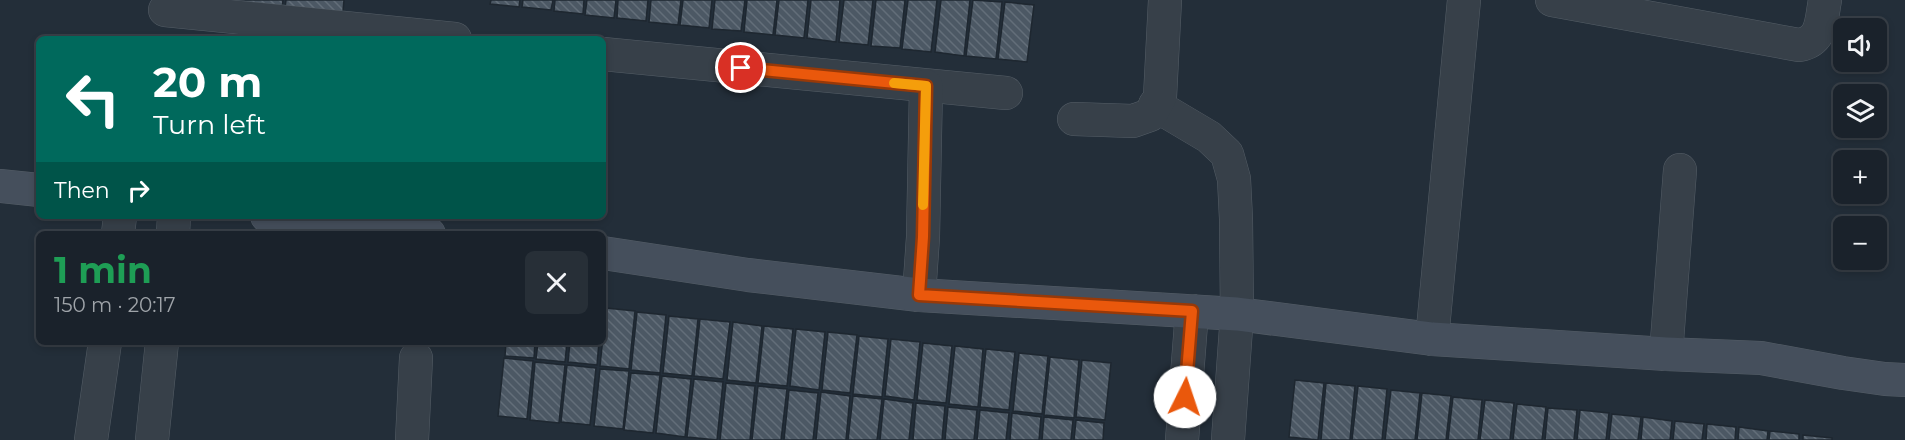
<!DOCTYPE html>
<meta charset="utf-8">
<style>
:root{--surface:#1a222b;--page:#272f37;--text:#f1f3f6;--muted:#9fa4a9;--line:#383f47}
body{margin:0;font-family:Montserrat,sans-serif;background:var(--page);color:var(--text);height:100vh;display:flex;flex-direction:column;font-size:22px;white-space:nowrap}
*{box-sizing:border-box;margin:0}
p{font-size:20px;color:var(--muted)}
.icon{flex:none;width:33px;height:33px;fill:none;stroke:currentColor;stroke-width:2;stroke-linecap:round;stroke-linejoin:round}
.map{position:relative;flex:1;overflow:hidden}
.panel{position:absolute;left:36px;top:231px;width:570px;height:114px;display:flex;flex-direction:column;background:var(--surface);border-radius:9px;box-shadow:0 3px 9px #0003,0 0 0 2px var(--line)}
.panel>*{flex:none}
.banner{position:absolute;left:36px;top:36px;width:570px;height:183px;border-radius:9px;box-shadow:0 3px 9px #0003,0 0 0 2px var(--line);background:#00695c;color:#fff;overflow:hidden}
.tools{position:absolute;left:1833px;top:18px;display:grid;gap:12px}
.tools a{display:grid;place-items:center;width:54px;height:54px;border-radius:9px;background:var(--surface);box-shadow:0 3px 9px #0003,0 0 0 2px var(--line);font-size:30px}
.pin{position:absolute;display:grid;place-items:center;width:51px;height:51px;color:#fff;margin:-26px;border:3px solid #fff;border-radius:50%;box-shadow:0 2px 6px #0007}
.me{position:absolute;width:66px;margin:-33px;rotate:4deg;stroke-linejoin:round;filter:drop-shadow(0 0 4px #0008)}
.turn{display:flex;align-items:center;gap:21px;height:126px;padding:0 18px;font-size:27px}
.turn .icon{width:78px;height:78px;stroke-width:2.5}
.turn b{display:block;font-size:42px;line-height:51px}
.then{display:flex;align-items:center;height:57px;padding:0 18px;background:#0003;gap:12px;font-size:22px}
.round{display:grid;place-items:center;flex:none;width:63px;height:63px;border-radius:9px;background:var(--page)}
.head{display:flex;align-items:center;justify-content:space-between;height:102px;padding:0 18px}
h1{font-size:36px;font-weight:700;line-height:45px;color:#1e9e55}
.map>svg:first-child{display:block}
.building{fill:url(#building-back-hatch);stroke:#1e2730;stroke-width:1.5}
.lines{fill:none;stroke-linecap:round;stroke-linejoin:round}
.street-casing{stroke:#555e67;stroke-width:34}
.secondary-casing{stroke:#555e67;stroke-width:34}
.street{stroke:#374049;stroke-width:33}
.secondary{stroke:#454f5c;stroke-width:33}
.route-casing{stroke:#983908;stroke-width:15}
.route{stroke:#ea580c;stroke-width:10}
.slow{stroke:#f59e0b;stroke-width:10}
</style>
<div class="map">
<svg width="1905" height="440" viewBox="0 0 1905 440">
<defs>
<pattern id="building-back-hatch" width="6" height="6" patternUnits="userSpaceOnUse" patternTransform="scale(1.5)"><rect width="6" height="6" fill="#4c5864"/><path d="M-1 5l2 2M0 0l6 6M5-1l2 2" fill="none" stroke="#636e79"/></pattern>
</defs>
<rect width="100%" height="100%" fill="#232e39"/>
<g class="building">
<polygon points="224,0 283,0 281,15"/>
<polygon points="286,0 344,0 342,22 284,16"/>
<polygon points="491,0 520,0 519,7 490,4"/>
<polygon points="523,0 553,0 551,10 522,7"/>
<polygon points="555,0 584,0 583,14 554,11"/>
<polygon points="587,0 616,0 614,18 585,15"/>
<polygon points="618,0 648,0 646,21 617,18"/>
<polygon points="651,0 681,0 678,25 649,22"/>
<polygon points="683,0 712,0 709,28 680,25"/>
<polygon points="715,0 745,0 741,31 712,29"/>
<polygon points="747,0 777,0 773,35 744,32"/>
<polygon points="779,0 808,0 804,38 775,35"/>
<polygon points="811,0 840,0 836,42 807,38"/>
<polygon points="844,0 873,0 868,45 839,42"/>
<polygon points="876,0 905,0 900,48 871,46"/>
<polygon points="908,0 937,0 931,52 902,49"/>
<polygon points="941,0 970,0 964,56 935,52"/>
<polygon points="973,0 1002,2 996,59 966,56"/>
<polygon points="1005,2 1034,5 1027,62 998,59"/>
<polygon points="606,308 635,311 629,369 600,366"/>
<polygon points="637,312 666,315 660,373 631,370"/>
<polygon points="669,316 698,319 692,376 663,373"/>
<polygon points="700,319 730,322 723,379 694,376"/>
<polygon points="733,322 762,326 756,383 727,380"/>
<polygon points="764,326 793,329 787,386 758,383"/>
<polygon points="796,329 825,332 819,390 790,386"/>
<polygon points="828,332 857,335 850,393 822,390"/>
<polygon points="859,336 888,339 882,397 853,394"/>
<polygon points="891,339 920,342 914,400 885,396"/>
<polygon points="506,342 535,342 534,358 505,356"/>
<polygon points="538,342 567,342 565,362 536,359"/>
<polygon points="570,342 599,342 597,365 568,362"/>
<polygon points="923,343 952,346 946,403 917,400"/>
<polygon points="955,346 983,349 978,407 949,404"/>
<polygon points="986,349 1015,352 1009,410 980,407"/>
<polygon points="1019,353 1048,356 1042,414 1013,411"/>
<polygon points="1050,357 1079,360 1074,418 1044,415"/>
<polygon points="504,358 533,361 527,419 498,416"/>
<polygon points="1082,360 1111,363 1105,420 1076,417"/>
<polygon points="535,362 565,365 559,423 530,420"/>
<polygon points="567,365 596,368 590,425 561,422"/>
<polygon points="600,369 629,371 623,429 594,426"/>
<polygon points="631,373 660,375 653,433 624,430"/>
<polygon points="662,376 691,379 685,437 656,433"/>
<polygon points="694,379 723,382 717,440 687,437"/>
<polygon points="1295,380 1324,383 1318,440 1289,437"/>
<polygon points="726,383 755,386 750,440 720,440"/>
<polygon points="1326,383 1355,386 1350,440 1321,440"/>
<polygon points="758,386 787,389 781,440 752,440"/>
<polygon points="1358,386 1387,389 1382,440 1352,440"/>
<polygon points="789,390 818,393 813,440 784,440"/>
<polygon points="1391,390 1420,393 1415,440 1385,440"/>
<polygon points="821,392 850,396 846,440 816,440"/>
<polygon points="1422,393 1451,396 1446,440 1417,440"/>
<polygon points="853,396 882,399 877,440 848,440"/>
<polygon points="1453,397 1482,400 1478,440 1448,440"/>
<polygon points="884,399 913,403 909,440 880,440"/>
<polygon points="1485,400 1514,403 1510,440 1480,440"/>
<polygon points="916,403 945,406 942,440 913,440"/>
<polygon points="1517,404 1546,407 1542,440 1513,440"/>
<polygon points="948,407 977,410 974,440 945,440"/>
<polygon points="1548,408 1577,410 1574,440 1545,440"/>
<polygon points="980,410 1009,413 1006,440 977,440"/>
<polygon points="1580,410 1609,413 1606,440 1577,440"/>
<polygon points="1012,413 1041,417 1039,440 1010,440"/>
<polygon points="1612,414 1641,417 1638,440 1609,440"/>
<polygon points="1044,417 1073,420 1071,440 1042,440"/>
<polygon points="1643,417 1672,421 1670,440 1641,440"/>
<polygon points="1076,420 1104,423 1103,440 1074,440"/>
<polygon points="1675,421 1704,424 1702,440 1673,440"/>
<polygon points="1707,424 1736,427 1735,440 1706,440"/>
<polygon points="1739,427 1768,431 1767,440 1738,440"/>
<polygon points="1770,431 1799,434 1799,440 1769,440"/>
<polygon points="1803,435 1832,438 1832,440 1803,440"/>
</g>
<g class="lines">
<defs>
<g id="street">
<path d="M1552,0L1799,45C1823,41 1821,20 1825,0"/>
<polyline points="165,10 455,39"/>
<polyline points="603,54 1006,93"/>
<polyline points="1155,105 1209,137 1227,154 1234,179 1236,219 1237,314 1228,440"/>
<polyline points="1074,119 1133,121 1150,115 1160,97 1165,0"/>
<polyline points="118,234 120,216"/>
<polyline points="173,234 174,216"/>
<polyline points="919,295 923,237 926,86"/>
<polyline points="1432,339 1464,0"/>
<polyline points="1666,354 1680,170"/>
<polyline points="91,440 105,342"/>
<polyline points="152,440 162,342"/>
<polyline points="412,440 416,358"/>
<polyline points="1182,440 1192,311"/>
</g>
<g id="secondary">
<polyline points="0,186 39,190"/>
<polyline points="267,216 429,234"/>
<polyline points="603,253 748,275 919,295 1237,314 1432,339 1666,354 1761,358 1843,373 1885,379 1905,380"/>
</g>
</defs>
<use href="#street" class="street-casing"/>
<use href="#secondary" class="secondary-casing"/>
<use href="#street" class="street"/>
<use href="#secondary" class="secondary"/>
</g>
<g class="lines">
<defs>
<polyline id="route" points="741,68 926,86 923,237 919,295 1192,311 1185,397"/>
</defs>
<use href="#route" class="route-casing"/>
<use href="#route" class="route"/>
<polyline class="slow" points="894,83 926,86 923,205"/>
</g>
</svg>
<div class="tools">
<a><svg class="icon" aria-label="sound" viewBox="0 0 24 24"><path d="M4 9h4l5-4v14l-5-4H4zM17 9q2 3 0 6"/></svg></a>
<a><svg class="icon" aria-label="layers" viewBox="0 0 24 24"><path d="M12 4l9 5-9 5-9-5zM3 14l9 5 9-5"/></svg></a>
<a>+</a>
<a>−</a>
</div>
<div class="pin" style="left:741px;top:68px;background:#d93025"><svg class="icon" aria-label="arrive" viewBox="0 0 24 24"><path d="M6 21V4h12l-3 4 3 4H6"/></svg></div>
<svg class="me" style="left:1185px;top:397px" viewBox="-20 -20 40 40"><circle r="19" fill="#fff"/><path d="M0-13L10 11 0 6-10 11z" fill="#ea580c"/></svg>
<div class="banner">
<div class="turn"><svg class="icon" aria-label="left" viewBox="0 0 24 24"><path d="M17 20v-9H6M10 6l-5 5 5 5"/></svg><div><b>20 m</b>Turn left</div></div>
<div class="then">Then<svg class="icon" aria-label="right" viewBox="0 0 24 24"><path d="M7 20v-9h11M14 6l5 5-5 5"/></svg></div>
</div>
<section class="panel">
<div class="head"><div><h1>1 min</h1><p>150 m · 20:17</p></div><a class="round"><svg class="icon" aria-label="close" viewBox="0 0 24 24"><path d="M6 6l12 12M18 6L6 18"/></svg></a></div>
</section>
</div>
